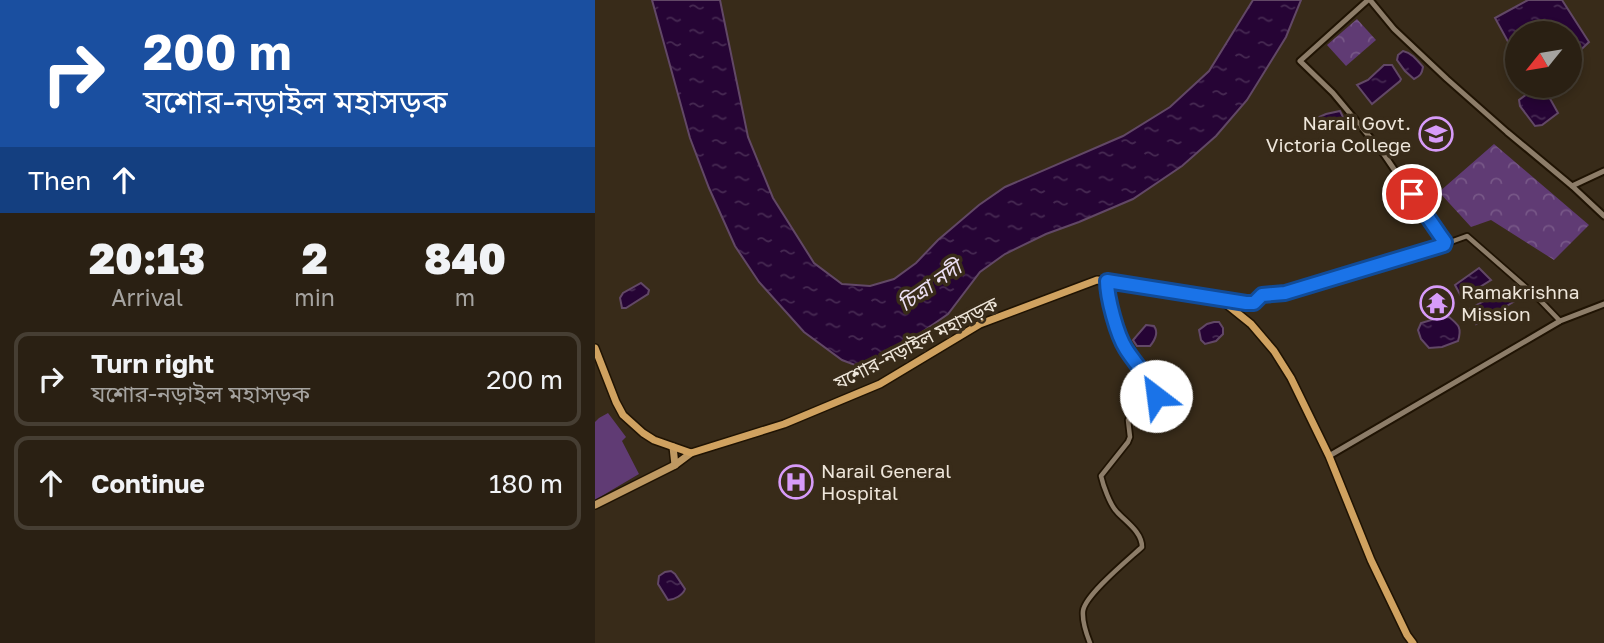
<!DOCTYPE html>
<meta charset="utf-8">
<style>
:root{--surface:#2a2013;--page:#32281c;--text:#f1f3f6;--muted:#a5a3a0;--line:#463e33}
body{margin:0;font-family:"Golos Text","Noto Sans Bengali",sans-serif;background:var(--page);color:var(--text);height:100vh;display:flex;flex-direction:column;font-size:26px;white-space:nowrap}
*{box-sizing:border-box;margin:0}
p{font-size:23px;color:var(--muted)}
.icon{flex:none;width:38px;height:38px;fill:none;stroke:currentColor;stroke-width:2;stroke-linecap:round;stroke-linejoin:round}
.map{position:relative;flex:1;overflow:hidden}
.side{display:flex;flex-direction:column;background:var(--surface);width:595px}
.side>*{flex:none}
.hud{background:#1a4fa0;color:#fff;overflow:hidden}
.needle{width:46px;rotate:240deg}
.fabs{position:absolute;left:910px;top:21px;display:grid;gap:14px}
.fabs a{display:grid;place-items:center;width:77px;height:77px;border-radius:50%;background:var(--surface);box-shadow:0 4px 10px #0003,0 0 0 2px var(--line);font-size:35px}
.pin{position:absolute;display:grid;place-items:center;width:60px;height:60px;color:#fff;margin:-30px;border:4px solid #fff;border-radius:50%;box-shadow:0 2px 7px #0007}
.me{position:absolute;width:77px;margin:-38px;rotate:330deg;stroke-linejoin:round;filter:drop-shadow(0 0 5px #0008)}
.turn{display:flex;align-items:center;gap:24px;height:147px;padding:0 28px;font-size:32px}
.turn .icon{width:91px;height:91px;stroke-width:2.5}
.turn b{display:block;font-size:49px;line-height:60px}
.then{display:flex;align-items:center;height:66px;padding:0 28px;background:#0003;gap:14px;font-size:26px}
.eta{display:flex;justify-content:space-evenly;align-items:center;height:119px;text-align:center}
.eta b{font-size:42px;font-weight:800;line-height:49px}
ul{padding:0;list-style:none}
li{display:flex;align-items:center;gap:21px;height:94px;margin:0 14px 10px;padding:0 14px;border:4px solid var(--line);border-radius:14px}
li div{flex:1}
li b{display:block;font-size:26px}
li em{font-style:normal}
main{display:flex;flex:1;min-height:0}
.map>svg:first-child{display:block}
.park{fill:url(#park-crowns)}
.pitch{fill:#603b74}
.water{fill:url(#water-ripples);stroke:#624866;stroke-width:2}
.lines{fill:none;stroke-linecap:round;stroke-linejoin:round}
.minor-casing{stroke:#1f1303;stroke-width:8}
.tertiary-casing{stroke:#1f1303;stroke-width:9}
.primary-casing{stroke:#1f1303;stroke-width:10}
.trunk-casing{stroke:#1f1303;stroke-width:10}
.minor{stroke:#8d7d69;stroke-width:4.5}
.tertiary{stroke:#8d7d69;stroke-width:5}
.primary{stroke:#bf9962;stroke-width:7}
.trunk{stroke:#d0a260;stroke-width:7}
.route-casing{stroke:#114b97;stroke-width:18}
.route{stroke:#1a73e8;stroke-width:12}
.labels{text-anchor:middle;stroke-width:7;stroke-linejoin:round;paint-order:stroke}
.poi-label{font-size:19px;fill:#eee6da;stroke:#382b19;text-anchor:start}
.street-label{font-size:19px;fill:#eee6da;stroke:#382b19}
.water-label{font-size:21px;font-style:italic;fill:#ebdff3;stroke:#382b19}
</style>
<main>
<section class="side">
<div class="hud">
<div class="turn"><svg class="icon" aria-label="right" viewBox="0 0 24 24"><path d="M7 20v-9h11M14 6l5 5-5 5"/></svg><div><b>200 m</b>যশোর-নড়াইল মহাসড়ক</div></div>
<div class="then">Then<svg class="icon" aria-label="ahead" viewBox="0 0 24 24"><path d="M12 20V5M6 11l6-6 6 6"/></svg></div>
</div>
<div class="eta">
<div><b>20:13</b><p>Arrival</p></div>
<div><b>2</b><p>min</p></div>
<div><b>840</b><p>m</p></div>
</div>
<ul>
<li><svg class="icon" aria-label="right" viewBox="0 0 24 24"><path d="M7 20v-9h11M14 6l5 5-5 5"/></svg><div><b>Turn right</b><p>যশোর-নড়াইল মহাসড়ক</p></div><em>200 m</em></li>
<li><svg class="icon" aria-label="ahead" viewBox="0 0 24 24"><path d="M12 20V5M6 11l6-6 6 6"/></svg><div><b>Continue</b></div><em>180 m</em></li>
</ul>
</section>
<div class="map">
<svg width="1009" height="643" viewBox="0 0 1009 643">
<defs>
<pattern id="park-crowns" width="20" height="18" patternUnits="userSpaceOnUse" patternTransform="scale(1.75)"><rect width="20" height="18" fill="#603b74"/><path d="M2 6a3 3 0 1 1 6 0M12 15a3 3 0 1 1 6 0" fill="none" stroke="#775787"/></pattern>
<pattern id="water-ripples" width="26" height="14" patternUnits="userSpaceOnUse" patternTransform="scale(1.75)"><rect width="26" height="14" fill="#260435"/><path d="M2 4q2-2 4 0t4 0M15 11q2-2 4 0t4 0" fill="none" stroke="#462952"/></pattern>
</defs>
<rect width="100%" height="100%" fill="#382b19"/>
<g class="park">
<polygon points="762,19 781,40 751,66 732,45"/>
<polygon points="899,144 994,225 959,260 896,220 876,227 844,192"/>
</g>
<polygon class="pitch" points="13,413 31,437 27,441 44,474 0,500 0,422 4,418"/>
<g class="water">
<polygon points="57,0 125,0 153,137 178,198 219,263 247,284 275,286 299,279 321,263 343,240 384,205 410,187 528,136 575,107 614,71 658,0 706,0 691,37 652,100 621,136 587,166 538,199 484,222 451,234 410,254 385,272 353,314 294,355 273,363 260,365 247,360 209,332 164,282 140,246 114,188 95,138"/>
<polygon points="933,0 967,0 994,42 975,60 975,33 922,33 922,58 900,18"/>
<path d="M808,51C817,53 822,60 828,67C827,74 825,76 819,79L810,71L802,60L803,55Z"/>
<polygon points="789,65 797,65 806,79 805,81 777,104 762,85 773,80"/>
<polygon points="943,86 945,86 953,95 963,113 947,125 940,126 925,106 924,100"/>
<polygon points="745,111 748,117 745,123 738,131 734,129 721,132 722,118 731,114"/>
<polygon points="884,268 896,280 867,298 860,285"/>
<polygon points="46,283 54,290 53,294 31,308 27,308 25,298 28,293"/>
<polygon points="912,288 920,301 881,324 873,310"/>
<path d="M854,317C864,325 867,328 863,341L847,347L834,348L826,339L823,330L826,323L843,318Z"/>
<polygon points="619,322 624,322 628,328 628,334 621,341 610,344 606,340 604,330 612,324"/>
<path d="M551,325L559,326C564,333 560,340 555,346H542L538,340Z"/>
<path d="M76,571L80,574L90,589C88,595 79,600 73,600L63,584L64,576L70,572Z"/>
</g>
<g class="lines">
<defs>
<g id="minor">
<polyline points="850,244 872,236 943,298 965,321"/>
<path d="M495,643C491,633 487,622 488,611C490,595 534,559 547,547C547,532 531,522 522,512C515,505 508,485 506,476L533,442L535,437L533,420L537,415L561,398C558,380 542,366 532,351C522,336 512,298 512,281"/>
</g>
<g id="tertiary">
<polyline points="775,0 799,29 852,79 912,132 977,186 1009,216"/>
<polyline points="977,186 1009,171"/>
<polyline points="625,299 655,304 659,303 667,295 689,293 850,244 788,153 738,93 705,61 773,0"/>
<polyline points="734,456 965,321 1009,304"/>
</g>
<g id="primary">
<polyline points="78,447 80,465"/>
<polyline points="0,505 80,465 96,453"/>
</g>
<polyline id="trunk" points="0,348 21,402 28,415 48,433 59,440 96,453 189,424 285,384 385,324 502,280 545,285 625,299 656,324 679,351 696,378 734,456 776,560 812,635 818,643"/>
</defs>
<use href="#minor" class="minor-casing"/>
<use href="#tertiary" class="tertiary-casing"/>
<use href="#primary" class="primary-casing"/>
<use href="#trunk" class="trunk-casing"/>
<use href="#minor" class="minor"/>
<use href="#tertiary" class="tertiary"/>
<use href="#primary" class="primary"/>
<use href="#trunk" class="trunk"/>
</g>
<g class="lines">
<defs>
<path id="route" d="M561,396C555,378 541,365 531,349C522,335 512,298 512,281L651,303H659L667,295L690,293L849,245L850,242L845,235L817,194"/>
</defs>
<use href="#route" class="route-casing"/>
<use href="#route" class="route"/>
</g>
<defs>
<symbol id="university-ring" viewBox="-11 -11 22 22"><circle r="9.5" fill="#382b19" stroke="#d79bf9" stroke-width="1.5"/><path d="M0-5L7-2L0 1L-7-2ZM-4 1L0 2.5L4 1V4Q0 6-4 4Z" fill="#d79bf9"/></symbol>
<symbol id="temple-ring" viewBox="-11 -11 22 22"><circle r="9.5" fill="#382b19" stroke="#d79bf9" stroke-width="1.5"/><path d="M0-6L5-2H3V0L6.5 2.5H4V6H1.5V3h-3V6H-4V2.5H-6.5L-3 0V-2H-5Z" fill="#d79bf9"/></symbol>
<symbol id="hospital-ring" viewBox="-11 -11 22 22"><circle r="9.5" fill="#382b19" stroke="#d79bf9" stroke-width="1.5"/><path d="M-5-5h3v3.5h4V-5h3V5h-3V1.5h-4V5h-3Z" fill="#d79bf9"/></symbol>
</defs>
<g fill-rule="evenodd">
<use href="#university-ring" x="822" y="115" width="38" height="38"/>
<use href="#temple-ring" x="823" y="284" width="38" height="38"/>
<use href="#hospital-ring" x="182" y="463" width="38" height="38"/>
</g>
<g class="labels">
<g class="poi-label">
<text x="816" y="130" text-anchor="end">Narail Govt.<tspan x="816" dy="22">Victoria College</tspan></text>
<text x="866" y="299">Ramakrishna<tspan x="866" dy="22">Mission</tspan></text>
<text x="226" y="478">Narail General<tspan x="226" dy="22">Hospital</tspan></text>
</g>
<g class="street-label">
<text transform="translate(321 343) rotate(-27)" y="7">যশোর-নড়াইল মহাসড়ক</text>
</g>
<g class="water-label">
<text transform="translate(335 286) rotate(-35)" y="7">চিত্রা নদী</text>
</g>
</g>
</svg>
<div class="fabs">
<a><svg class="needle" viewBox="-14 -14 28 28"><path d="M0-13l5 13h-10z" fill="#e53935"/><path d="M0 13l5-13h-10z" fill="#a5a3a0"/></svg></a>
</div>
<div class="pin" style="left:817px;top:194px;background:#d93025"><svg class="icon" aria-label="arrive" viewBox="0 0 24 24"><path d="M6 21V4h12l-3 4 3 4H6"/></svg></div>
<svg class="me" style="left:561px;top:396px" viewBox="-20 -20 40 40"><circle r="19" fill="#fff"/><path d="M0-13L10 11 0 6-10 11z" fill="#1a73e8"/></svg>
</div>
</main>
